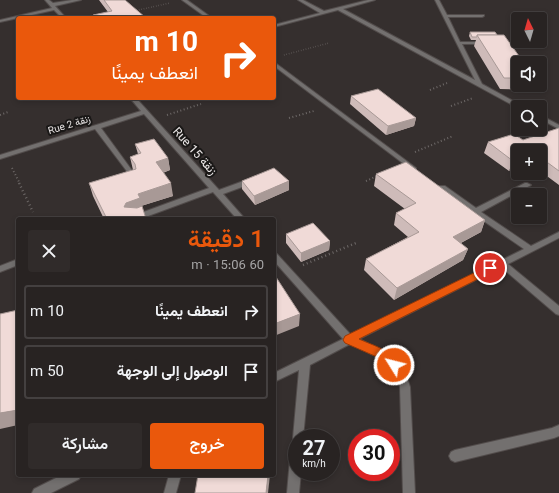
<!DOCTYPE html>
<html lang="ar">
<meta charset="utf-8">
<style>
:root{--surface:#282322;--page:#302b2a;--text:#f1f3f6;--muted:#a5a4a5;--line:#444040;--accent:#ea580c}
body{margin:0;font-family:Georgia,Vazirmatn,serif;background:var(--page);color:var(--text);direction:rtl;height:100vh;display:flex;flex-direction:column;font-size:15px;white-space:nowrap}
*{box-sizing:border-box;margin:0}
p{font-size:13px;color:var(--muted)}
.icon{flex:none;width:22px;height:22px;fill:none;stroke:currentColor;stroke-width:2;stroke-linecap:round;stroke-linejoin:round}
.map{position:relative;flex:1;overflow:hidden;direction:ltr}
.sheet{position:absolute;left:16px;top:217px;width:260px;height:260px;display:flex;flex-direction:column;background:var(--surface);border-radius:4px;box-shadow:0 2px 6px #0003,0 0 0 1px var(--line);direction:rtl}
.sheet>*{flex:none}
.guide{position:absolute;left:16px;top:16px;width:260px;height:84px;border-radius:4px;box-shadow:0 2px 6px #0003,0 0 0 1px var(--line);direction:rtl;background:#ea580c;color:#fff;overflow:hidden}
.needle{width:26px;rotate:355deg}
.controls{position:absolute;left:511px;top:12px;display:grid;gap:8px}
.controls a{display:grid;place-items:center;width:36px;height:36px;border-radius:4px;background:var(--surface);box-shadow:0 2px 6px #0003,0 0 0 1px var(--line);font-size:20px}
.speed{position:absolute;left:288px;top:429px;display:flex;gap:8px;font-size:20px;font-weight:700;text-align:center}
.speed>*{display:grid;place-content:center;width:52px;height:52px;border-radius:50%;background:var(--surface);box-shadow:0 2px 6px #0003,0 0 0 1px var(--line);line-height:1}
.speed small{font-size:10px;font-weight:400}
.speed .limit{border:6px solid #d22;background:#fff;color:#111}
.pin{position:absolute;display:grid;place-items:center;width:34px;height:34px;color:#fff;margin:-17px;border:2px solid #fff;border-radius:50%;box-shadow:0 1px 4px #0007}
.me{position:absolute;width:44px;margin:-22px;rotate:306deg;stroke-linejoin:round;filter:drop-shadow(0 0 3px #0008)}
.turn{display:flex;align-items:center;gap:14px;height:84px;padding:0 12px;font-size:18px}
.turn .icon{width:52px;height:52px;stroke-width:2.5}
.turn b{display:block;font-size:28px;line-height:34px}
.round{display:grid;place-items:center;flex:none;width:42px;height:42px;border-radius:4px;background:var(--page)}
.overview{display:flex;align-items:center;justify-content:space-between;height:68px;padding:0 12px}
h1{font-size:24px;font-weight:600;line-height:30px;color:var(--accent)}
.action{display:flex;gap:8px;margin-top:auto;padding:8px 12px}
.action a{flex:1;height:46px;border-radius:4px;background:var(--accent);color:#fff;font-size:16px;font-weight:600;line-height:46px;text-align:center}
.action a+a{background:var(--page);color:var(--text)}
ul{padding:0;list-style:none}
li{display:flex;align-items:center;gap:12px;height:54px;margin:0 8px 6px;padding:0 4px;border:2px solid var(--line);border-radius:4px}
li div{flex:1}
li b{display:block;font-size:15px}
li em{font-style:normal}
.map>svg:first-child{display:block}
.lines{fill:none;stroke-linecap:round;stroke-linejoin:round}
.street-casing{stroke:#524c4b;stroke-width:2}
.path-far2{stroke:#6d6867;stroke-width:1.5;stroke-dasharray:0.5 2;stroke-linecap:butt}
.path-far1{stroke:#6d6867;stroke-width:2;stroke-dasharray:1 2.5;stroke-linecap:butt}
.path{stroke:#6d6867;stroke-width:2.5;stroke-dasharray:1 3;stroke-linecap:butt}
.street{fill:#73706f;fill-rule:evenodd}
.wall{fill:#cebbb9}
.shaded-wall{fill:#a89996}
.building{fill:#f0dad7;stroke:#a89996}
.route{fill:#ea580c;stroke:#983908}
.labels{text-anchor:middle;stroke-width:4;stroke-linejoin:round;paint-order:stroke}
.far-street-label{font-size:10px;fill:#e9e5e5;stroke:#1a1817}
.street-label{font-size:12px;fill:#e9e5e5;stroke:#1a1817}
</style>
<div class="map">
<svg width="559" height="493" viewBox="0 0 559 493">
<rect width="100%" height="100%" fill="#352f2e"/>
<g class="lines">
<defs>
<g id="street">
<polygon points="45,0 49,0 53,3 72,0 81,0 55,6 66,18 62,18 54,10 0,22 0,20 52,8"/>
<polygon points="182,0 187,0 212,18 207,18"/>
<polygon points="298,0 303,0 324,11 368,0 375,0 343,9 475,80 435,0 439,0 447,15 484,15 484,16 482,17 448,17 460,42 486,42 488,43 486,44 462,44 482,84 524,107 518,108 338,10 274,27 274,25 320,13"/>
<polygon points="274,62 416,168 416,170 412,170 274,66"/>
<polygon points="130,98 136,98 219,190 249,179 253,179 254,181 253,183 223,194 245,219 237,219 213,192 140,219 129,219 130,217 209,188 144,114 101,128 136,176 137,177 136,178 132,178 95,129 0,159 0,155 141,111"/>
<polygon points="540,115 559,125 559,129 540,119"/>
<path d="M525,183H527L531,185L481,212L531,246L559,232V238L508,264L559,306V315L556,314L501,267L359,339C385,352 402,357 410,387L415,493H403L400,387C394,361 372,354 350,344L310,365L303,438H297V472H301L299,493H287L291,448L293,444L297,443L294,442L293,438L299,370L274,382V373L343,339L274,261V253L277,254L351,335L524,249L439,190L438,188L439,186H445L476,208Z"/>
<polygon points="18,259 18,265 0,272 0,266"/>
<polygon points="559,425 559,436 554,438 455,462 451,460 449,456 451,452 455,450 552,428"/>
<polygon points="62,475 81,475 79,479 51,493 32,493 34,489"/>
<polygon points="169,475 181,475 176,493 164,493"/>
</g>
</defs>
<use href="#street" class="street-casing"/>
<g class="path-far2">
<polyline points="134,11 170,3"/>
<polyline points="284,55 329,43"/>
</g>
<g class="path-far1">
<polyline points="430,90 447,83"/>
<polyline points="451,106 473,98"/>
<polyline points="0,115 8,112"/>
<polyline points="167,115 201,104"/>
<polyline points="289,118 314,111"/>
<polyline points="415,152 453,136"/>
<polyline points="12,168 20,184"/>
<polyline points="366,181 377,176"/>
</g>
<g class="path">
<polyline points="19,183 33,212"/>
<polyline points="303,265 356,243"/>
</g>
<use href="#street" class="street"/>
</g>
<g class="wall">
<polygon points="99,0 125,0 146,18 94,18 93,15 108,12"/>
<polygon points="470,32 495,32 518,63 518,85 532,85 530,90 500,89 474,46 476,40 471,40 469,36"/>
<polygon points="351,96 416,118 414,126 386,135 350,104"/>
<polygon points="559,128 559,185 540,171 540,151 518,151 509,171 484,153 488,142 523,140"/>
<polygon points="135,144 168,158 170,170 163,173 173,196 141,206 146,219 104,219 93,196 89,183 133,170 130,157 138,154"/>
<polygon points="376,174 485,220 481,232 461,243 468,249 463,260 394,300 364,270 366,259 408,237 394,225 396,213 405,209 374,186"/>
<polygon points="242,181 289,190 255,205 242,189"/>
<polygon points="286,234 330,241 329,250 301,262 286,243"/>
</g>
<g class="shaded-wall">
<polygon points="416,118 414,126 386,135 388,126"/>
<polygon points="168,158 170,170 158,174 156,162"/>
<polygon points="518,159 518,168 509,171 513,161"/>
<polygon points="289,181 289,190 255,205 254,196"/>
<polygon points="171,183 173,196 141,206 143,211 124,207 126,203 138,194"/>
<polygon points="485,220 481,232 449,249 453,237"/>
<polygon points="330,241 329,250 301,262 301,253"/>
<polygon points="468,249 463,260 394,300 397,288"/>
<polygon points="300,314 299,326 274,336 274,324"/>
<polygon points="18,410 18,425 0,429 0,413"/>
<polygon points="268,475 270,475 268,493 266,493"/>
</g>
<g class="building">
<polygon points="104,0 125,0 146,18 96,18 93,15 112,11"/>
<polygon points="470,32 495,32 497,35 477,35 477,37 472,37"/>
<polygon points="477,35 504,35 524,63 518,63 518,78 504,78"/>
<polygon points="378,89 416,118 388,126 351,96"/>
<polygon points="559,128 559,171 540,157 540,151 518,151 518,159 513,161 488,142 514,134 523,140"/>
<polygon points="154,139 168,158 156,162 171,183 138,194 140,198 126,203 124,207 137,208 142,206 146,219 107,219 89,183 136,169 135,164 130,157 141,153 135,144"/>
<polygon points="406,162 485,220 453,237 468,249 397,288 366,259 419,232 396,213 416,203 376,174"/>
<polygon points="274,168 289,181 254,196 242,181"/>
<polygon points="313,223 330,241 301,253 286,234"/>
<polygon points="274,274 300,314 274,324"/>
<polygon points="18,310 18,410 0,413 0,314"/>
<polygon points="198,475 268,475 266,493 195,493"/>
</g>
<path class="route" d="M490,265L495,268L494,271L359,339C372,345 394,351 400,365L398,368L394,370L391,368L377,357L345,343L343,340L345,336Z"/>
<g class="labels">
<g class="far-street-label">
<text transform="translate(69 124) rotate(-17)" y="4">Rue 2 زنقة</text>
</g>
<g class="street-label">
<text transform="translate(195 151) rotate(48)" y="4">Rue 15 زنقة</text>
</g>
</g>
</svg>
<div class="controls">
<a><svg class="needle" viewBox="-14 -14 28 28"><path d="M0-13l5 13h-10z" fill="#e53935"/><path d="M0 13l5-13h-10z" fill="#a5a4a5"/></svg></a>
<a><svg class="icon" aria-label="sound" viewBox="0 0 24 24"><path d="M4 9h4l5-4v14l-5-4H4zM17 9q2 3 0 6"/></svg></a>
<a><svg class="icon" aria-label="search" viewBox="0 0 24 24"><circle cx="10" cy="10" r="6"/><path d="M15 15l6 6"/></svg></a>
<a>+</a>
<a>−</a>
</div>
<div class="speed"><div>27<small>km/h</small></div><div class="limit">30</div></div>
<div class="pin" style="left:490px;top:268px;background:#d93025"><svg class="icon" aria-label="arrive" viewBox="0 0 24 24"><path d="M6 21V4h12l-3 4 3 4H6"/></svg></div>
<svg class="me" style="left:394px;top:365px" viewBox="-20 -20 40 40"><circle r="17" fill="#ea580c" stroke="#fff" stroke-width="3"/><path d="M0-11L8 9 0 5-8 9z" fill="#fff"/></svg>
<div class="guide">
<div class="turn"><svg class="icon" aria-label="right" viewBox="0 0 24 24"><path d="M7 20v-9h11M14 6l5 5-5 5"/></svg><div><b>10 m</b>انعطف يمينًا</div></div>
</div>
<section class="sheet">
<div class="overview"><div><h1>1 دقيقة</h1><p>60 m · 15:06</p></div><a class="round"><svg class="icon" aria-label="close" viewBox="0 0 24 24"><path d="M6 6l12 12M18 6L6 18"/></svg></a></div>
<ul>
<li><svg class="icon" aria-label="right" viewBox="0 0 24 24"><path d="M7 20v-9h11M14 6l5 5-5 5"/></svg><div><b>انعطف يمينًا</b></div><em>10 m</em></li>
<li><svg class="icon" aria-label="arrive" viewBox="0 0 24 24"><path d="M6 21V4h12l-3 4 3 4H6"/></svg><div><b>الوصول إلى الوجهة</b></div><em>50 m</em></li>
</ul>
<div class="action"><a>خروج</a><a>مشاركة</a></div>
</section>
</div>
